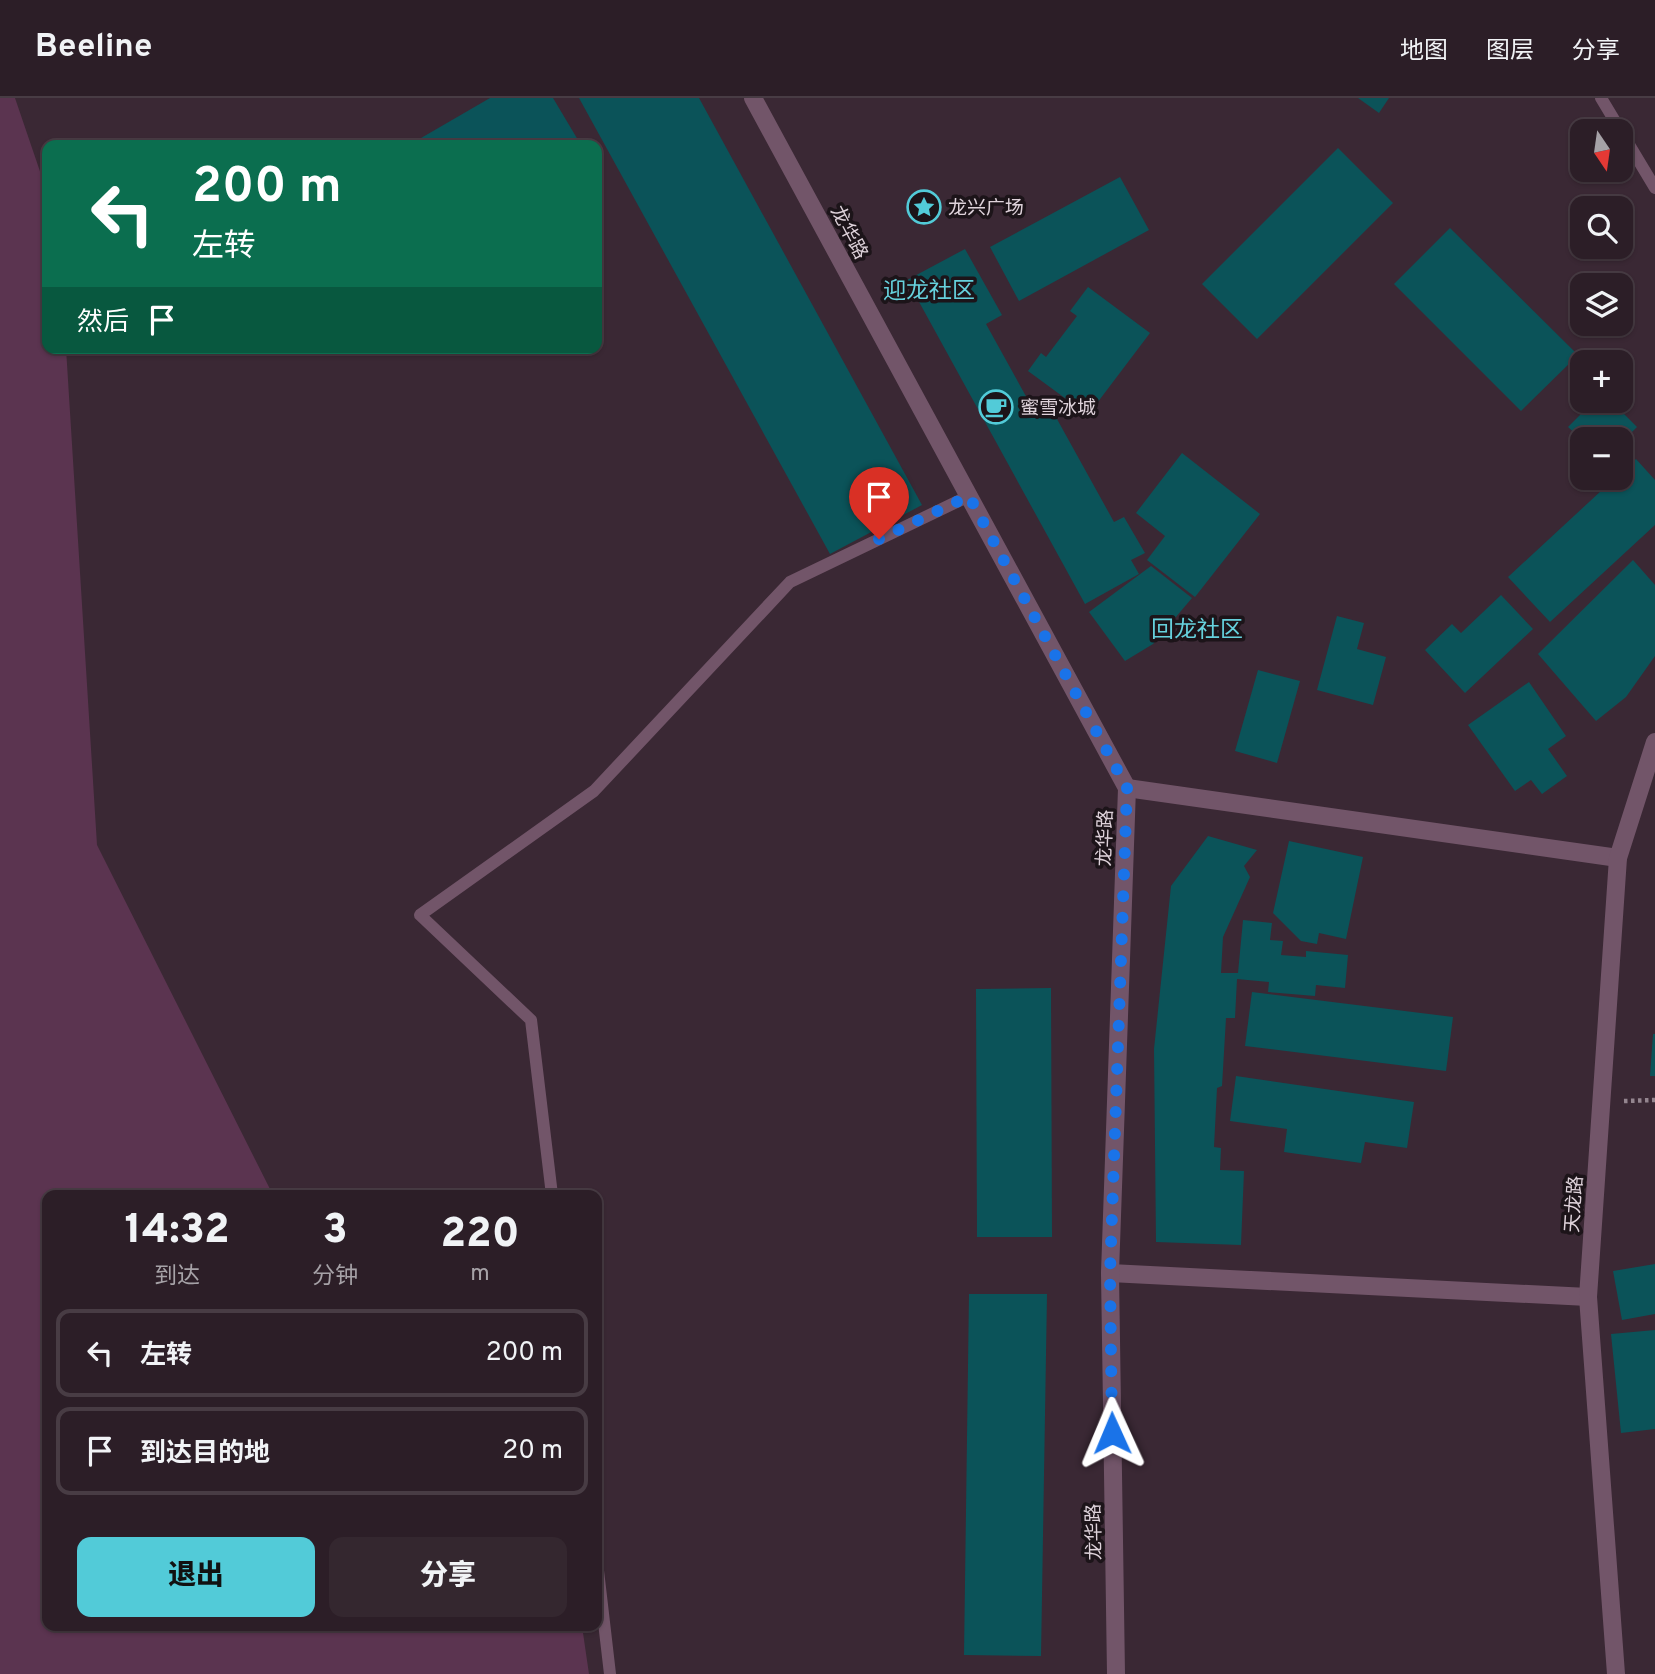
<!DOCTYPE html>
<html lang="zh">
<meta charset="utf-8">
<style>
:root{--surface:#2c1e27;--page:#34272f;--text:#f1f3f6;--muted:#a6a2a7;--line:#483c44;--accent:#52cbd8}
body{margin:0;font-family:Overpass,"Noto Sans SC",sans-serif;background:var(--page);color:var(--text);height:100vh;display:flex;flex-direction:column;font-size:26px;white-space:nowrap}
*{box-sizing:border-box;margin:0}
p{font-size:23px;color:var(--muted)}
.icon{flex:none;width:38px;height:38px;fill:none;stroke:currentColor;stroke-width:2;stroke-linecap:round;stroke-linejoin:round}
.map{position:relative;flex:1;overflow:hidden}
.side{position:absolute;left:42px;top:1092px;width:560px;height:441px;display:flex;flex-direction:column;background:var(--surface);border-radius:14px;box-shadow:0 2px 5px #0004,0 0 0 2px var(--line)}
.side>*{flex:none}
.guide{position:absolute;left:42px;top:42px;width:560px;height:214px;border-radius:14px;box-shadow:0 2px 5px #0004,0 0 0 2px var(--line);background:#0b6e4f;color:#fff;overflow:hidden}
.needle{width:46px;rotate:167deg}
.buttons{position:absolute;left:1570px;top:21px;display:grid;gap:14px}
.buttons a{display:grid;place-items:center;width:63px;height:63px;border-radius:14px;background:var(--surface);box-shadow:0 2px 5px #0004,0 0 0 2px var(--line);font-size:35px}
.pin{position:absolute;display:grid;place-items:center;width:60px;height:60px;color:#fff;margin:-72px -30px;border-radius:50% 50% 50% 0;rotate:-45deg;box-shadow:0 0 7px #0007}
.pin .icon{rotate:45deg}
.me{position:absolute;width:77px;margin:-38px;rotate:359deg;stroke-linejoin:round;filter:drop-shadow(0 0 5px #0008)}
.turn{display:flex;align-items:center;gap:24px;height:147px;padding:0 35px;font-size:32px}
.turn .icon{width:91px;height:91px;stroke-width:2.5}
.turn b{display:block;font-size:49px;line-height:60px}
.then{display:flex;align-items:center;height:66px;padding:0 35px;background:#0003;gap:14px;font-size:26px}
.eta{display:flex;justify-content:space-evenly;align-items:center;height:119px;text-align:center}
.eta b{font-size:42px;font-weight:800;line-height:49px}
.cta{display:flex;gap:14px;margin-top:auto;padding:14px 35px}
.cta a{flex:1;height:80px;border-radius:14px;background:var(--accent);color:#111;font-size:28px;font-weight:800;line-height:80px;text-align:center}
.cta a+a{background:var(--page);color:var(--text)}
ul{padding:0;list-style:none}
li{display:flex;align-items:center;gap:21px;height:88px;margin:0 14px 10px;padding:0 21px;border:4px solid var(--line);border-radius:14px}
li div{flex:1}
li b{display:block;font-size:26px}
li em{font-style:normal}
header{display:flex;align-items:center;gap:42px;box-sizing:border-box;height:98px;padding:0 35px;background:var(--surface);border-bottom:2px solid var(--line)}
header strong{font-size:33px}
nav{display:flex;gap:38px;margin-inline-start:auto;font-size:24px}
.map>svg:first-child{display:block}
.green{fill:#5b3450}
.building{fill:#0b5359}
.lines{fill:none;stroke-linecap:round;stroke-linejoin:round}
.path{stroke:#94858f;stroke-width:4.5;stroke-dasharray:3.5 3.5;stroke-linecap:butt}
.service{stroke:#725569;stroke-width:12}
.minor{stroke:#725569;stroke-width:18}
.tertiary{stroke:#725569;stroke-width:18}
.route{stroke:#1a73e8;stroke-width:12;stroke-dasharray:0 21.6}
.labels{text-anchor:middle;stroke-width:7;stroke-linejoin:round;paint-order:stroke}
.poi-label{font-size:19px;fill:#ded2da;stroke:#1c1419;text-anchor:start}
.street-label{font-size:19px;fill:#ded2da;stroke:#1c1419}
.quarter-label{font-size:23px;fill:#66d1dd;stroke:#1c1419}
</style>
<header>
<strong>Beeline</strong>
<nav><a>地图</a><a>图层</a><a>分享</a></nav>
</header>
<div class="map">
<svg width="1655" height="1576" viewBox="0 0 1655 1576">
<rect width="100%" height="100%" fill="#3a2834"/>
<polygon class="green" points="0,0 15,0 47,94 47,250 66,250 97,747 273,1097 47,1097 47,1528 582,1528 589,1576 0,1576"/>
<g class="building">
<polygon points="490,0 553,0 581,47 409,47"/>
<polygon points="579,0 699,0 922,407 830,456"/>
<polygon points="1358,0 1389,0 1379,15"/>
<polygon points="1338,50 1393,105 1257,241 1202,186"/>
<polygon points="1120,79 1149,132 1019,203 990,149"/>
<polygon points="1450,130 1578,257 1521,313 1394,186"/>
<polygon points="965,151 1002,217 986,226 1033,311 1047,303 1114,424 1124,419 1145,455 1131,462 1139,476 1085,506 907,182"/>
<polygon points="1088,189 1150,235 1088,317 1028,273 1041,255 1046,259 1077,218 1070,213"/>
<polygon points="1594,303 1611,303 1637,329 1620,346 1620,341 1581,341 1568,329"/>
<polygon points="1182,355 1260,416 1195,499 1147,462 1165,438 1136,415"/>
<polygon points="1636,361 1655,382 1655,427 1550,524 1508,479 1615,380 1620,380 1620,375"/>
<polygon points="1633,462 1655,487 1655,558 1626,599 1596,623 1538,556"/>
<polygon points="1151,468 1192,500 1153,546 1125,563 1089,514"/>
<polygon points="1501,497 1533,531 1465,595 1425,552 1452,526 1461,535"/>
<polygon points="1337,518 1364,525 1357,551 1386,559 1373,607 1317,592"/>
<polygon points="1258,572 1300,583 1277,665 1235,653"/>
<polygon points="1529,584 1566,638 1548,651 1567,678 1542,696 1531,682 1515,693 1468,627"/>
<polygon points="1208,738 1257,752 1244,768 1250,779 1223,839 1221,875 1238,875 1243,822 1272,825 1270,842 1283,843 1281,857 1306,859 1306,853 1348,857 1345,890 1316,887 1315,898 1268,894 1269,884 1237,881 1235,920 1226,920 1222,988 1217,990 1214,1049 1221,1050 1220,1072 1244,1073 1241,1147 1156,1144 1154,951 1171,788"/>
<polygon points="1289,743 1363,759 1346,841 1319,835 1317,846 1301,843 1273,815"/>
<polygon points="1051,890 1052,1139 977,1139 976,891"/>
<polygon points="1252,894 1453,919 1446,973 1245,948"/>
<polygon points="1653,936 1655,936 1655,978 1650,978"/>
<polygon points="1236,978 1414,1004 1407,1050 1365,1044 1361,1065 1284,1054 1287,1031 1230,1023"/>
<polygon points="1655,1166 1655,1216 1622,1222 1613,1173"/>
<polygon points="969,1196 1047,1196 1041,1558 964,1557"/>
<polygon points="1655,1232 1655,1331 1621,1335 1611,1236"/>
</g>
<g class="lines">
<polyline class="path" points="1624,1003 1655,1002"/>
<g class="service">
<polyline points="1601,0 1655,90"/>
<polyline points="552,1097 531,922 420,817 594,693 790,484 969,398"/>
<polyline points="597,1464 610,1576"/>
</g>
<g class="minor">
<polyline points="1127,690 1618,760"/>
<polyline points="1110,1175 1588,1199"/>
</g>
<g class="tertiary">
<polyline points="753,0 1127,690 1110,1175 1116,1576"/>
<polyline points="1616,1576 1588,1199 1618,760 1655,644"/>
</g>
</g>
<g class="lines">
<polyline class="route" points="879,441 969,398 1127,690 1110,1175 1112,1335"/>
</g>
<defs>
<symbol id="sight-ring" viewBox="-11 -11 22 22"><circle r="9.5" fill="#1c1419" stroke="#52cbd8" stroke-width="1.5"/><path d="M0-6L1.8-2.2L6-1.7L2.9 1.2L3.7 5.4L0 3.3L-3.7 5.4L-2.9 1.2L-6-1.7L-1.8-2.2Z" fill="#52cbd8"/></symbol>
<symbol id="cafe-ring" viewBox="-11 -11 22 22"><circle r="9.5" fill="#1c1419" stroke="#52cbd8" stroke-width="1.5"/><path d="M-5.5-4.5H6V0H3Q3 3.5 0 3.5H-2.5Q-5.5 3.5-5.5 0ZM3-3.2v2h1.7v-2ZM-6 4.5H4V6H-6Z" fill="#52cbd8"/></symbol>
</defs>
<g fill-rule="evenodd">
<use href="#sight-ring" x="905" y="90" width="38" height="38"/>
<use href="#cafe-ring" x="977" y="290" width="38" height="38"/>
</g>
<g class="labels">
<g class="poi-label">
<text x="948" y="116">龙兴广场</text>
<text x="1020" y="316">蜜雪冰城</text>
</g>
<g class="street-label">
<text transform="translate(850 134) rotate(62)" y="7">龙华路</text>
<text transform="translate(1104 740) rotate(-88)" y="7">龙华路</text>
<text transform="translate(1573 1106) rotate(-86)" y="7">天龙路</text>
<text transform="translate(1093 1434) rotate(-91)" y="7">龙华路</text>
</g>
<g class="quarter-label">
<text x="929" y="200">迎龙社区</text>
<text x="1197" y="539">回龙社区</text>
</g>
</g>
</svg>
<div class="buttons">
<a><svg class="needle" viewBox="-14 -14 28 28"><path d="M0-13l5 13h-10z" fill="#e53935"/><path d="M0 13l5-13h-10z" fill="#a6a2a7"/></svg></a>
<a><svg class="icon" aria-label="search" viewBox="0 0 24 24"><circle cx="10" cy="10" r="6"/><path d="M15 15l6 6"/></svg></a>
<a><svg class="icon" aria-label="layers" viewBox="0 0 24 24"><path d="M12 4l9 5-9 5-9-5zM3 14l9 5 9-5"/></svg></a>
<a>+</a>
<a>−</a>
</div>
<div class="pin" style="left:879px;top:441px;background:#d93025"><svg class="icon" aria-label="arrive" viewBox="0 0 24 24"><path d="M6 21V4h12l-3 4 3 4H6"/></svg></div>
<svg class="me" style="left:1112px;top:1335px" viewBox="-20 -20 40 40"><path d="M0-17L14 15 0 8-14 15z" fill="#1a73e8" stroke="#fff" stroke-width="4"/></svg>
<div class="guide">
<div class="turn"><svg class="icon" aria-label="left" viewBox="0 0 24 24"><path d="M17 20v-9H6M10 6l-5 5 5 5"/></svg><div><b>200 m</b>左转</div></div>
<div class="then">然后<svg class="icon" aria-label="arrive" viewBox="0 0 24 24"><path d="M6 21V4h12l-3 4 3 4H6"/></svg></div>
</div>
<section class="side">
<div class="eta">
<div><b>14:32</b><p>到达</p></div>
<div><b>3</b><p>分钟</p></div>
<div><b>220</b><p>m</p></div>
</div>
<ul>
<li><svg class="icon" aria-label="left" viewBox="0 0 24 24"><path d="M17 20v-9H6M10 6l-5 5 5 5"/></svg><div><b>左转</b></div><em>200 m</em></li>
<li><svg class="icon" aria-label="arrive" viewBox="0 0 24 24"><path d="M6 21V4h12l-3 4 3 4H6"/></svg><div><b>到达目的地</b></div><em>20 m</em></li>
</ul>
<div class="cta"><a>退出</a><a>分享</a></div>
</section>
</div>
